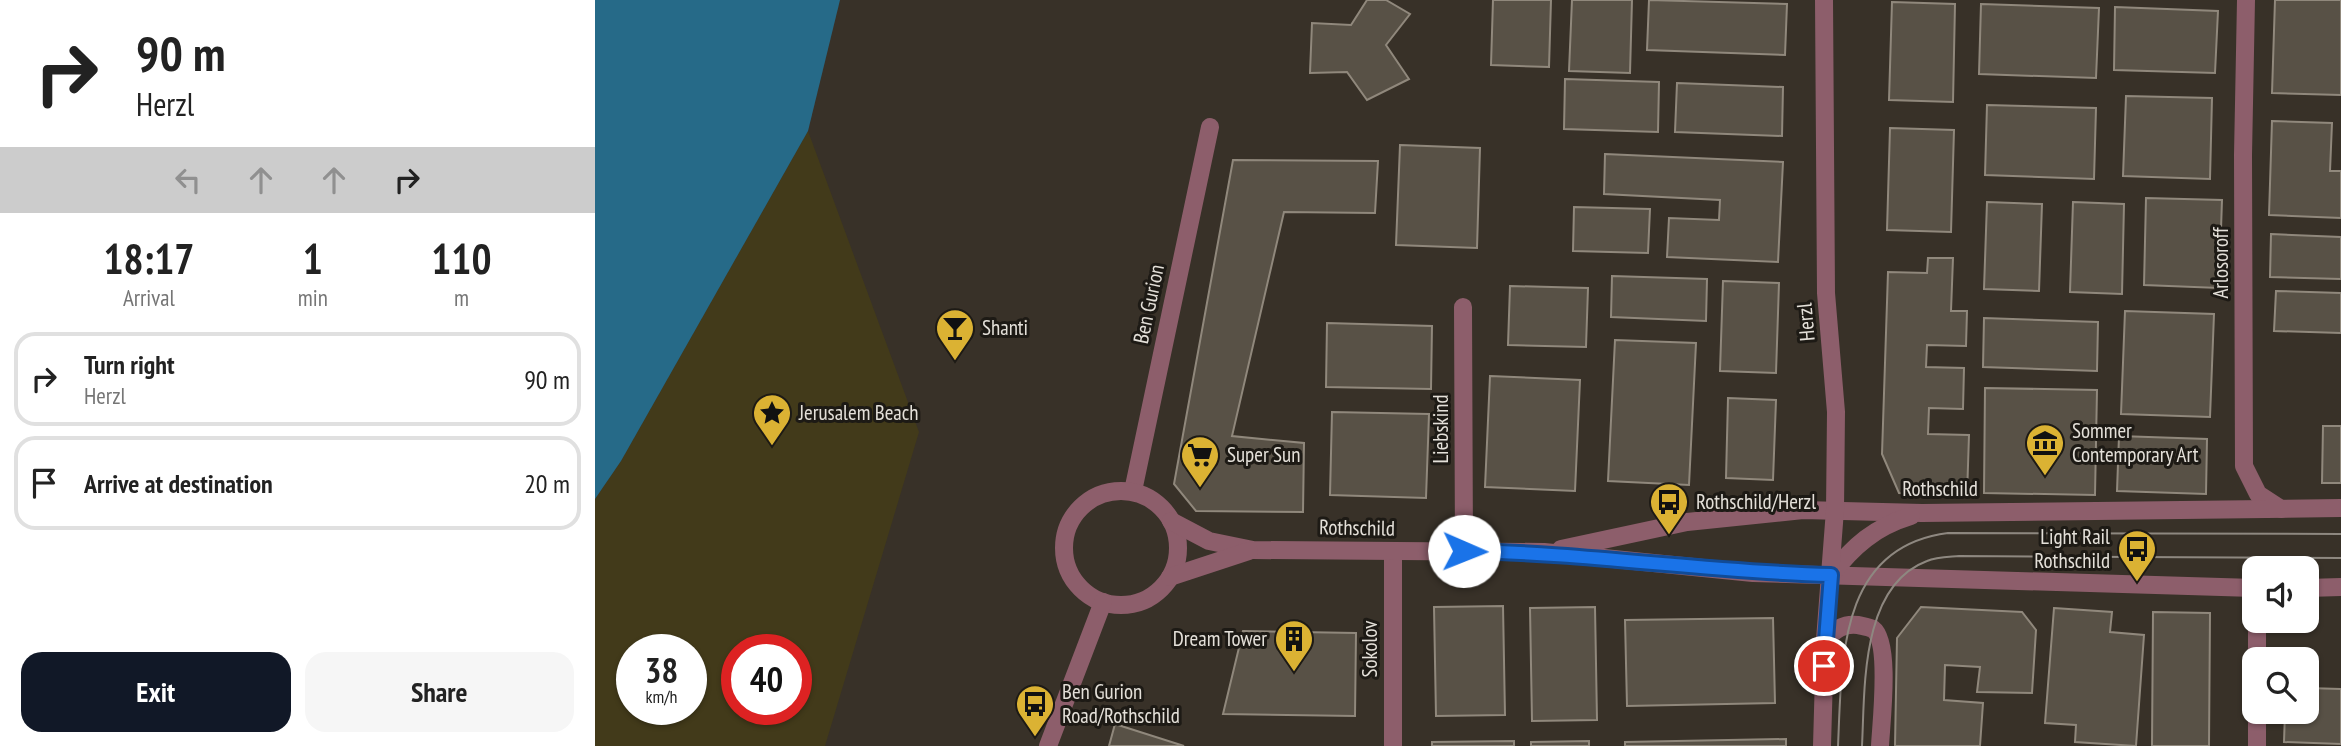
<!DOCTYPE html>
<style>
:root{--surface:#fff;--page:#f6f6f6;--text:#222;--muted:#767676;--line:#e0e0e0;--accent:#111827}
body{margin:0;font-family:"PT Sans Narrow",sans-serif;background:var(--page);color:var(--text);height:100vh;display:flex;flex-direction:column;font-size:26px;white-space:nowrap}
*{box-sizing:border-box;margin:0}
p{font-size:23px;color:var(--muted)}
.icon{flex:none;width:38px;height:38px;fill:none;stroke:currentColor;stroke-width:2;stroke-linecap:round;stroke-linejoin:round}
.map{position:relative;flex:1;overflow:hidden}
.details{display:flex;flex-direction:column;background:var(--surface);width:595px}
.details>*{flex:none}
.top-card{background:#fff;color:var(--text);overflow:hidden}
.controls{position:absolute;left:1647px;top:556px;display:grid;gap:14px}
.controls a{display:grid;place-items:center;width:77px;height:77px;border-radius:14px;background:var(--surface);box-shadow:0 2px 5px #0004;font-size:35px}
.speed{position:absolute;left:21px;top:634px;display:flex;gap:14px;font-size:35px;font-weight:700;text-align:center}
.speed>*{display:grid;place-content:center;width:91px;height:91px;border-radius:50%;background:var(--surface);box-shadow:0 2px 5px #0004;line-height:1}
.speed small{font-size:18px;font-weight:400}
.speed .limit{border:10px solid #d22;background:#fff;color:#111}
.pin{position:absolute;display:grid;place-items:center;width:60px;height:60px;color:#fff;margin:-30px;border:4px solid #fff;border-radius:50%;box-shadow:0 2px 7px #0007}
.me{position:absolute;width:77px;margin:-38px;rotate:91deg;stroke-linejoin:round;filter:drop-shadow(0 0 5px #0008)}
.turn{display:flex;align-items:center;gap:24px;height:147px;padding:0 21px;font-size:32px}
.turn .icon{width:91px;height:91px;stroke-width:2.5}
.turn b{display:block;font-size:49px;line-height:60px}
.lanes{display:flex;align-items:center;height:66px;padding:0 21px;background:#0003;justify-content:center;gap:35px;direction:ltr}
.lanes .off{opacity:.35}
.eta{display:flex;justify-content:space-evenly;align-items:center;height:119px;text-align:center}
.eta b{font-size:42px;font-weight:600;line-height:49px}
.primary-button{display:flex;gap:14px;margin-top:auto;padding:14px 21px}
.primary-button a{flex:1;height:80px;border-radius:21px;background:var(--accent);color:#fff;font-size:28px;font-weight:600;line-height:80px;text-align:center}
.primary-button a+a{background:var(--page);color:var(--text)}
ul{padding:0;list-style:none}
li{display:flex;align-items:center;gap:21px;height:94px;margin:0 14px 10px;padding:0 7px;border:4px solid var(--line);border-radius:21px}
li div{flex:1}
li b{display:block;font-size:26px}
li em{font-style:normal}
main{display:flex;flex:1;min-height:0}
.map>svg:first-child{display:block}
.sand{fill:#423a1a;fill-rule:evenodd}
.water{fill:#266a88}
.building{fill:#585146;stroke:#90887c;stroke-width:2}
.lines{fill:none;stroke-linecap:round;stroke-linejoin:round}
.minor{stroke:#8d5e6b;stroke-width:18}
.tertiary{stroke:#8d5e6b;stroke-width:18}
.tram{stroke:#8e8880;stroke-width:2}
.route-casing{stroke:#114b97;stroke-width:18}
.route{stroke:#1a73e8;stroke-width:12}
.labels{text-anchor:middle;stroke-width:6;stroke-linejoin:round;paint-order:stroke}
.street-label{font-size:21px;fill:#e4e0d9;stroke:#1d1a15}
.poi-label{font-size:21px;fill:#e4e0d9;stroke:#1d1a15;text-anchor:start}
</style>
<main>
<section class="details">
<div class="top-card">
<div class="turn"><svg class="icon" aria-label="right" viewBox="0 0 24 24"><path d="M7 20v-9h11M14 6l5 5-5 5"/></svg><div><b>90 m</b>Herzl</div></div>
<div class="lanes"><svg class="icon off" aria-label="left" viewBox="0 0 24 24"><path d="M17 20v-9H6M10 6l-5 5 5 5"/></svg><svg class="icon off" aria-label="ahead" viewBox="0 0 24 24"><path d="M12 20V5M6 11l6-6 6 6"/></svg><svg class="icon off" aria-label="ahead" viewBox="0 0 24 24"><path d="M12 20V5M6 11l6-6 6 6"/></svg><svg class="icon" aria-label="right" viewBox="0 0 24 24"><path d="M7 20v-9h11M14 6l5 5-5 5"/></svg></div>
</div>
<div class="eta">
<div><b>18:17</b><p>Arrival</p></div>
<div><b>1</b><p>min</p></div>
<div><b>110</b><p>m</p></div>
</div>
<ul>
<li><svg class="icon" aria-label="right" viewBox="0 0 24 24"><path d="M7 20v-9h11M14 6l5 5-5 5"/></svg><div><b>Turn right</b><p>Herzl</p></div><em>90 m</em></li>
<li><svg class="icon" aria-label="arrive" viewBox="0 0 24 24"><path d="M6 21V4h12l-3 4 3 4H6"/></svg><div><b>Arrive at destination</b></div><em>20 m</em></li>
</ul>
<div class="primary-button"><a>Exit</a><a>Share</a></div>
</section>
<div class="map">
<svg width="1746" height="746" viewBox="0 0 1746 746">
<rect width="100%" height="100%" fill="#383128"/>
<path class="sand" d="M213,131L324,432L230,746H0V499L26,461ZM37,649H96V709H37ZM142,649H201V709H142Z"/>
<polygon class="water" points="0,0 245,0 213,131 26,461 0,499"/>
<g class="building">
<polygon points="772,0 791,0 815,14 791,45 814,79 772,100 752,72 715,73 717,23 756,25"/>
<polygon points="898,0 956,0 954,67 896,65"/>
<polygon points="977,0 1037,0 1035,73 974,71"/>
<polygon points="1054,0 1192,4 1190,55 1052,50"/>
<polygon points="1680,0 1746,0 1746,95 1677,93"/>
<polygon points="1297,2 1360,4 1358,102 1294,100"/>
<polygon points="1386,4 1504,8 1501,78 1384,74"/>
<polygon points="1520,7 1623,11 1620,73 1519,70"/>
<polygon points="970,79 1064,82 1063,132 969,129"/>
<polygon points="1082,83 1188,87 1187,136 1080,132"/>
<polygon points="1531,96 1617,98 1615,179 1528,176"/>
<polygon points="1392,105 1501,108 1499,179 1390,175"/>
<polygon points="1677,121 1737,123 1735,171 1746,171 1746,218 1674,215"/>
<polygon points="1295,128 1359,130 1356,232 1292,230"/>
<polygon points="805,145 885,148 882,248 801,245"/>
<polygon points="1010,154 1188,162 1183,262 1072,257 1074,218 1124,220 1125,200 1009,194"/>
<polygon points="638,160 783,161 780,213 689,212 637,436 709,443 708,512 601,511 579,484"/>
<polygon points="1551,198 1627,200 1624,288 1549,285"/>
<polygon points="1392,202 1447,204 1444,291 1389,289"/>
<polygon points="1478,202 1529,204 1527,294 1475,292"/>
<polygon points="979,207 1055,209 1053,253 978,251"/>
<polygon points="1676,234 1746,237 1746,279 1675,277"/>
<polygon points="1333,258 1358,258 1356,311 1372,311 1371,346 1332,345 1331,367 1369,368 1368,409 1334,408 1333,434 1374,435 1372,496 1304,493 1287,454 1293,272 1332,273"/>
<polygon points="1017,276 1112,279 1111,321 1016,317"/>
<polygon points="1128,281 1184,283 1181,373 1125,371"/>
<polygon points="915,286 993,288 991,347 913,345"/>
<polygon points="1681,291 1746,293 1746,333 1679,331"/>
<polygon points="1530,311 1619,314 1615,417 1526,414"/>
<polygon points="1389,318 1503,322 1502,371 1388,367"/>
<polygon points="732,323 837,326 836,389 731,387"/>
<polygon points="1020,340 1101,343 1094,485 1013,481"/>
<polygon points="895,376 985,380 980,491 890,487"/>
<polygon points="1390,388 1502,390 1500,495 1389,493"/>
<polygon points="1133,398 1181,400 1178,480 1131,478"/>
<polygon points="737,412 834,414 831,498 735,495"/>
<polygon points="1728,426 1746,426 1746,483 1727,483"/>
<polygon points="1524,436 1612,439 1611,494 1522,491"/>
<polygon points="908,606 910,715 841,716 839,607"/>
<polygon points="1000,607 1002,720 937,721 935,608"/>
<polygon points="1326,607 1427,612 1441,630 1437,693 1382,692 1385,667 1350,665 1349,700 1388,703 1385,746 1300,746 1302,638"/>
<polygon points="1459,608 1517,612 1515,632 1549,635 1541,746 1480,742 1481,725 1450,723"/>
<polygon points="1558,612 1615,613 1614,746 1557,746"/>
<polygon points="1178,618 1180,703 1032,706 1030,620"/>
<polygon points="648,631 761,633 760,716 628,714"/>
<polygon points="1712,688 1746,689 1746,744 1689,742 1690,712 1712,712"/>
<polygon points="520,724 589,746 514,746"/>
<polygon points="1191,739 1191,746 1030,746 1030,742"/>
<polygon points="919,741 919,746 837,746 837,742"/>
<polygon points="994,741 994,746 936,746 936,742"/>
</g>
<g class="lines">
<g class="minor">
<polyline points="1651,0 1648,155 1649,466 1663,494 1686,509"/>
<polyline points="868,307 869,551"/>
<polyline points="538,491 615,127"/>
<polyline points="798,551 798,746"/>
<polyline points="1662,621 1662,660"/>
<path d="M1230,640C1240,630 1248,623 1263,625C1267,626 1274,627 1278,629C1296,642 1286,724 1285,746"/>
<polyline points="1662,712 1662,746"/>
</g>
<g class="tertiary">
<circle cx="526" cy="548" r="57"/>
<polyline points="576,521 614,541 658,550 949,552 1158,573 1659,588"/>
<polyline points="966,549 1092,522 1208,510 1327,513 1746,508"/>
<path d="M1236,575C1258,546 1280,527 1316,516"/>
<polyline points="575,577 654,551"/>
<polyline points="1712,588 1746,587"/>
<polyline points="453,746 508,602"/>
<polyline points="1227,746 1230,640 1240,510 1241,412 1231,293 1229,0"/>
</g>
<g class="tram">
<path d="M1243,746C1247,660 1243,547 1353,533L1746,534"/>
<path d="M1267,746C1270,689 1265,586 1332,561C1341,557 1353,557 1364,556L1746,558"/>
</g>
</g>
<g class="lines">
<defs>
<path id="route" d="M869,551C992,553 1113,572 1236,575L1229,666"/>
</defs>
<use href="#route" class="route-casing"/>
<use href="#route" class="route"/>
</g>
<defs>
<symbol id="bar-pin" viewBox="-11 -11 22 30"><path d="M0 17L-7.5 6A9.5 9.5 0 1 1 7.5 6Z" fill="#dbb233" stroke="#1d1a15"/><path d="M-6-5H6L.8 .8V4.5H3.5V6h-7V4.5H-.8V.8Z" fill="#111"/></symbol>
<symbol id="sight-pin" viewBox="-11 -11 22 30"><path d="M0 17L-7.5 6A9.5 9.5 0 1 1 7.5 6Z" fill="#dbb233" stroke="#1d1a15"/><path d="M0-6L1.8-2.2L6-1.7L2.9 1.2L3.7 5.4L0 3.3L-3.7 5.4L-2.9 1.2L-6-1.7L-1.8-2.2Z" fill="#111"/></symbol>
<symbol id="museum-pin" viewBox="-11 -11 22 30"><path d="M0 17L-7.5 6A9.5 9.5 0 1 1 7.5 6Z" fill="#dbb233" stroke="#1d1a15"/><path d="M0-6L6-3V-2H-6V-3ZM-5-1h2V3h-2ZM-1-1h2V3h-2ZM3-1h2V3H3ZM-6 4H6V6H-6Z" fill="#111"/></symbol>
<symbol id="supermarket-pin" viewBox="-11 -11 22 30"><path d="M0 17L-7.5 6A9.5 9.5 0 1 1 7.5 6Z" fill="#dbb233" stroke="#1d1a15"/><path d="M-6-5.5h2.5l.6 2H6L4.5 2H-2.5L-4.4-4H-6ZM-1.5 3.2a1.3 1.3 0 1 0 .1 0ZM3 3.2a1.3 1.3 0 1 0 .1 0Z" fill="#111"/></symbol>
<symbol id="bus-pin" viewBox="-11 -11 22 30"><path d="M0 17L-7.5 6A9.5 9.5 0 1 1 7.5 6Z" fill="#dbb233" stroke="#1d1a15"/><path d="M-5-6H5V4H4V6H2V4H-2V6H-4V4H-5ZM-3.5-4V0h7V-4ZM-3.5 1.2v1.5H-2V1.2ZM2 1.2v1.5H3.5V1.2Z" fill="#111"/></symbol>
<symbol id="building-pin" viewBox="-11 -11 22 30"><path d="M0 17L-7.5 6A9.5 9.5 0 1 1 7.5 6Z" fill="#dbb233" stroke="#1d1a15"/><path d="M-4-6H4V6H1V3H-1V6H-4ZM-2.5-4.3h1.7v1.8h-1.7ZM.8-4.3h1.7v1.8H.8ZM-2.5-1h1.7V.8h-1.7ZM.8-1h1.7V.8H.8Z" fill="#111"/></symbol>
</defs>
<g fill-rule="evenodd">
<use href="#bar-pin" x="338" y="306" width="44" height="60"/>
<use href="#sight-pin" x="155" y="391" width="44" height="60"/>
<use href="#museum-pin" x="1428" y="421" width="44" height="60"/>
<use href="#supermarket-pin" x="583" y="433" width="44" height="60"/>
<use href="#bus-pin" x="1052" y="480" width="44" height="60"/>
<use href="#bus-pin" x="1520" y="527" width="44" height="60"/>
<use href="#building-pin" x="677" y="617" width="44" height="60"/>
<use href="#bus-pin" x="418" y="682" width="44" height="60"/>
</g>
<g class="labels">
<g class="street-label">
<text transform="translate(1626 263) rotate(-90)" y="7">Arlosoroff</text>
<text transform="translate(554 304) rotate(-78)" y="7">Ben Gurion</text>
<text transform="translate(1211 322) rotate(-95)" y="7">Herzl</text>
<text transform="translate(846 429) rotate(-90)" y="7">Liebskind</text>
<text x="1345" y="496">Rothschild</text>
<text transform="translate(762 528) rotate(1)" y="7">Rothschild</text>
<text transform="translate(775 649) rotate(-90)" y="7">Sokolov</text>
</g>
<g class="poi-label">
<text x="387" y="335">Shanti</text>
<text x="204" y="420">Jerusalem Beach</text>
<text x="1477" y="438">Sommer<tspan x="1477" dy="24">Contemporary Art</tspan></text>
<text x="632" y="462">Super Sun</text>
<text x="1101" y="509">Rothschild/Herzl</text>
<text x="1515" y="544" text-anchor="end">Light Rail<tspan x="1515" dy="24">Rothschild</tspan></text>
<text x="672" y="646" text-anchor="end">Dream Tower</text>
<text x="467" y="699">Ben Gurion<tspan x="467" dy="24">Road/Rothschild</tspan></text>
</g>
</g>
</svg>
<div class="controls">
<a><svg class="icon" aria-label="sound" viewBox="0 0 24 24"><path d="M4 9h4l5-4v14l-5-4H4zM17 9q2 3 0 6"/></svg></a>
<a><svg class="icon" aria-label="search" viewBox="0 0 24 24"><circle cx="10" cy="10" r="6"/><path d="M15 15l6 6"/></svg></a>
</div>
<div class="speed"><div>38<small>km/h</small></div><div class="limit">40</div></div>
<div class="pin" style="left:1229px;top:666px;background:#d93025"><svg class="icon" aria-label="arrive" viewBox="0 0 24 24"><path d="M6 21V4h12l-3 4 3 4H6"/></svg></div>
<svg class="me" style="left:869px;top:551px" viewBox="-20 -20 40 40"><circle r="19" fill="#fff"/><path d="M0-13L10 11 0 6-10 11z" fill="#1a73e8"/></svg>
</div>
</main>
